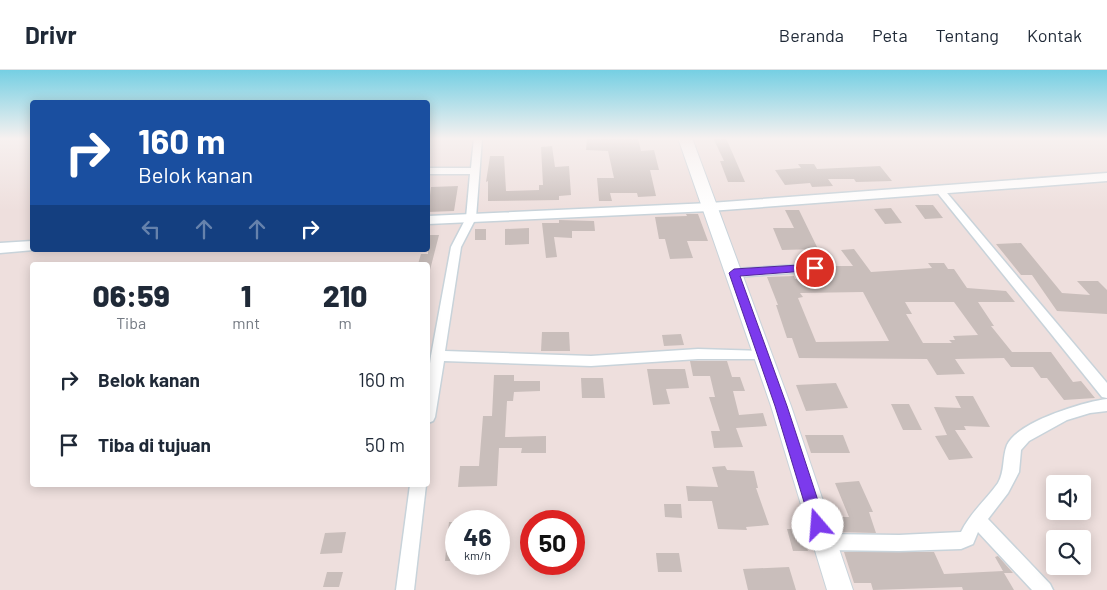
<!DOCTYPE html>
<html lang="id">
<style>
:root{--surface:#fff;--page:#f2f2f3;--text:#1f2937;--muted:#747a83;--line:#e0e1e3}
body{margin:0;font-family:Barlow,sans-serif;background:var(--page);color:var(--text);height:100vh;display:flex;flex-direction:column;font-size:19px;white-space:nowrap}
*{box-sizing:border-box;margin:0}
p{font-size:16px;color:var(--muted)}
.icon{flex:none;width:28px;height:28px;fill:none;stroke:currentColor;stroke-width:2;stroke-linecap:round;stroke-linejoin:round}
.map{position:relative;flex:1;overflow:hidden}
.details{position:absolute;left:30px;top:192px;width:400px;height:225px;display:flex;flex-direction:column;background:var(--surface);border-radius:5px;box-shadow:0 2px 12px #0003}
.details>*{flex:none}
.top-card{position:absolute;left:30px;top:30px;width:400px;height:152px;border-radius:5px;box-shadow:0 2px 12px #0003;background:#1a4fa0;color:#fff;overflow:hidden}
.tools{position:absolute;left:1046px;top:405px;display:grid;gap:10px}
.tools a{display:grid;place-items:center;width:45px;height:45px;border-radius:5px;background:var(--surface);box-shadow:0 2px 12px #0003;font-size:25px}
.speed{position:absolute;left:445px;top:440px;display:flex;gap:10px;font-size:25px;font-weight:700;text-align:center}
.speed>*{display:grid;place-content:center;width:65px;height:65px;border-radius:50%;background:var(--surface);box-shadow:0 2px 12px #0003;line-height:1}
.speed small{font-size:12px;font-weight:400}
.speed .limit{border:8px solid #d22;background:#fff;color:#111}
.pin{position:absolute;display:grid;place-items:center;width:42px;height:42px;color:#fff;margin:-21px;border:2px solid #fff;border-radius:50%;box-shadow:0 1px 5px #0007}
.me{position:absolute;width:55px;margin:-28px;rotate:342deg;stroke-linejoin:round;filter:drop-shadow(0 0 4px #0008)}
.turn{display:flex;align-items:center;gap:18px;height:105px;padding:0 25px;font-size:22px}
.turn .icon{width:65px;height:65px;stroke-width:2.5}
.turn b{display:block;font-size:35px;line-height:42px}
.lanes{display:flex;align-items:center;height:48px;padding:0 25px;background:#0003;justify-content:center;gap:25px;direction:ltr}
.lanes .off{opacity:.35}
.eta{display:flex;justify-content:space-evenly;align-items:center;height:85px;text-align:center}
.eta b{font-size:30px;font-weight:800;line-height:35px}
ul{padding:0;list-style:none}
li{display:flex;align-items:center;gap:15px;height:65px;padding:0 25px}
li div{flex:1}
li b{display:block;font-size:19px}
li em{font-style:normal}
header{display:flex;align-items:center;gap:30px;box-sizing:border-box;height:70px;padding:0 25px;background:var(--surface);border-bottom:1px solid var(--line)}
header strong{font-size:24px}
nav{display:flex;gap:28px;margin-inline-start:auto;font-size:18px}
.map>svg:first-child{display:block}
.building{fill:#c9bebb;fill-rule:evenodd}
.lines{fill:none;stroke-linecap:round;stroke-linejoin:round}
.minor-casing{stroke:#c8d3da;stroke-width:3}
.tertiary-casing{stroke:#c8d3da;stroke-width:3}
.secondary-casing{stroke:#c8d3da;stroke-width:2}
.minor{fill:#fff;fill-rule:evenodd}
.tertiary{fill:#fff;fill-rule:evenodd}
.secondary{fill:#fff;fill-rule:evenodd}
.route{fill:#7c3aed;stroke:#51269a}
</style>
<header>
<strong>Drivr</strong>
<nav><a>Beranda</a><a>Peta</a><a>Tentang</a><a>Kontak</a></nav>
</header>
<div class="map">
<svg width="1107" height="520" viewBox="0 0 1107 520">
<rect width="100%" height="100%" fill="#eedfdd"/>
<g class="building">
<polygon points="587,68 638,68 641,81 654,80 659,100 650,100 656,126 638,127 637,123 610,123 612,131 599,131 597,108 614,108 608,81 586,80"/>
<polygon points="713,68 726,68 745,112 728,112 720,91 724,91"/>
<polygon points="552,76 555,97 569,96 571,125 559,126 559,130 488,131 488,111 486,112 490,86 504,86 506,121 539,120 539,115 543,115 541,77"/>
<polygon points="798,94 814,94 817,99 880,96 892,111 856,112 854,109 828,109 833,116 812,117 810,113 785,115 775,100 801,98"/>
<polygon points="458,116 454,141 428,142 431,117"/>
<polygon points="915,135 933,135 943,148 925,149"/>
<polygon points="891,138 902,153 885,154 874,139"/>
<polygon points="785,140 799,140 818,179 782,180 773,158 794,158"/>
<polygon points="686,144 698,144 708,171 687,171 693,188 670,189 665,169 659,169 655,147 687,146"/>
<polygon points="559,150 594,151 595,161 572,161 572,168 554,167 557,187 546,188 542,153 559,153"/>
<polygon points="529,158 529,174 505,175 505,159"/>
<rect x="475" y="159" width="11" height="11"/>
<polygon points="428,165 439,165 430,200 428,200 428,194 418,194 421,184 428,184"/>
<polygon points="1021,173 1062,223 1090,225 1077,211 1098,211 1107,220 1107,244 1057,241 1032,205 1021,205 996,174"/>
<path d="M854,179L871,202L932,198L928,193H944L948,199H954L967,218L1006,221L1015,232H978L994,256H991L1012,282H1051L1073,312L1081,311L1095,328L1064,330L1047,308H1041L1033,297H1011L1004,288L955,289L965,304L937,305L927,289L799,288L792,268H787L776,235H778L767,207L794,206L795,209H826L822,196H853L841,180ZM863,222L889,271L816,272L798,228L803,227L800,223ZM905,232H954L978,265L953,266L955,270H949L952,273H923L906,244H912Z"/>
<polygon points="542,262 569,262 570,281 541,281"/>
<polygon points="681,264 684,275 664,276 662,265"/>
<polygon points="690,291 727,291 732,307 740,307 745,321 733,321 739,345 763,343 767,356 736,358 743,377 714,378 711,361 720,361 709,327 715,327 710,306 693,306"/>
<polygon points="647,299 685,299 689,318 666,319 670,334 653,335"/>
<polygon points="494,305 514,305 514,311 540,311 540,321 514,322 513,331 507,331 505,367 546,366 546,383 521,383 522,378 499,378 497,416 458,417 460,396 479,396 483,346 492,346"/>
<polygon points="581,308 603,308 605,328 582,328"/>
<polygon points="836,313 848,338 806,341 796,315"/>
<polygon points="955,326 973,326 990,357 964,356 966,360 955,360 973,388 949,390 935,366 947,365 934,337 961,338"/>
<polygon points="891,334 909,334 922,360 903,360"/>
<polygon points="805,365 843,365 850,383 811,383"/>
<polygon points="725,396 727,400 754,401 758,418 756,418 769,455 746,457 747,460 718,459 712,431 688,431 686,416 718,417 712,397"/>
<polygon points="859,411 873,442 869,442 876,463 836,462 832,447 849,447 835,413"/>
<polygon points="664,434 681,434 682,448 665,447"/>
<polygon points="449,452 456,452 456,491 445,491"/>
<polygon points="787,459 801,459 808,481 793,481"/>
<polygon points="346,462 342,483 320,484 325,463"/>
<polygon points="844,482 934,482 944,504 1003,501 995,487 998,486 1013,503 1004,503 1014,520 963,520 962,517 873,520 871,513 854,513"/>
<polygon points="656,483 679,483 682,502 658,502"/>
<polygon points="789,497 796,520 748,520 743,499"/>
<polygon points="327,502 343,502 339,517 323,517"/>
</g>
<g class="lines">
<defs>
<g id="minor">
<polygon points="474,68 482,68 476,148 461,177 445,281 591,286 698,279 764,281 769,283 770,286 769,289 698,289 591,296 444,291 435,347 433,351 428,353 428,309 431,286 451,177 466,148 470,104 428,104 428,98 471,98"/>
<polygon points="939,116 942,117 1107,313 1107,328 1102,327 936,121 936,117"/>
<polygon points="815,194 819,195 821,198 819,201 734,207 728,203 734,199"/>
<path d="M1107,329V341L1090,343L1067,350L1029,371L1021,380L1019,402L1008,423L988,449L1050,514L1053,520H1032L978,462L973,474L961,479L899,481L824,480L818,478L816,472L818,466L824,464L899,465L961,462C970,443 986,430 998,413C1005,401 1002,388 1007,375C1017,352 1083,332 1107,329Z"/>
<polygon points="410,415 426,415 414,520 396,520"/>
</g>
<g id="tertiary">
<polygon points="1107,103 1107,111 710,141 428,154 428,146 710,133"/>
<polygon points="32,171 34,180 0,183 0,173"/>
</g>
<polygon id="secondary" points="678,68 692,68 791,336 853,520 827,520 771,336"/>
</defs>
<use href="#minor" class="minor-casing"/>
<use href="#tertiary" class="tertiary-casing"/>
<use href="#secondary" class="secondary-casing"/>
<use href="#minor" class="minor"/>
<use href="#tertiary" class="tertiary"/>
<use href="#secondary" class="secondary"/>
</g>
<linearGradient id="sky" x2="0" y2="1"><stop stop-color="#75cfe3"/><stop offset="0.49" stop-color="#f7f1f0"/><stop offset="1" stop-color="#f7f1f0" stop-opacity="0"/></linearGradient>
<rect width="1107" height="140" fill="url(#sky)"/>
<polygon class="route" points="815,194 820,198 819,200 740,206 787,336 826,455 823,460 818,462 813,460 811,455 775,336 729,203 734,199"/>
</svg>
<div class="tools">
<a><svg class="icon" aria-label="sound" viewBox="0 0 24 24"><path d="M4 9h4l5-4v14l-5-4H4zM17 9q2 3 0 6"/></svg></a>
<a><svg class="icon" aria-label="search" viewBox="0 0 24 24"><circle cx="10" cy="10" r="6"/><path d="M15 15l6 6"/></svg></a>
</div>
<div class="speed"><div>46<small>km/h</small></div><div class="limit">50</div></div>
<div class="pin" style="left:815px;top:198px;background:#d93025"><svg class="icon" aria-label="arrive" viewBox="0 0 24 24"><path d="M6 21V4h12l-3 4 3 4H6"/></svg></div>
<svg class="me" style="left:818px;top:455px" viewBox="-20 -20 40 40"><circle r="19" fill="#fff"/><path d="M0-13L10 11 0 6-10 11z" fill="#7c3aed"/></svg>
<div class="top-card">
<div class="turn"><svg class="icon" aria-label="right" viewBox="0 0 24 24"><path d="M7 20v-9h11M14 6l5 5-5 5"/></svg><div><b>160 m</b>Belok kanan</div></div>
<div class="lanes"><svg class="icon off" aria-label="left" viewBox="0 0 24 24"><path d="M17 20v-9H6M10 6l-5 5 5 5"/></svg><svg class="icon off" aria-label="ahead" viewBox="0 0 24 24"><path d="M12 20V5M6 11l6-6 6 6"/></svg><svg class="icon off" aria-label="ahead" viewBox="0 0 24 24"><path d="M12 20V5M6 11l6-6 6 6"/></svg><svg class="icon" aria-label="right" viewBox="0 0 24 24"><path d="M7 20v-9h11M14 6l5 5-5 5"/></svg></div>
</div>
<section class="details">
<div class="eta">
<div><b>06:59</b><p>Tiba</p></div>
<div><b>1</b><p>mnt</p></div>
<div><b>210</b><p>m</p></div>
</div>
<ul>
<li><svg class="icon" aria-label="right" viewBox="0 0 24 24"><path d="M7 20v-9h11M14 6l5 5-5 5"/></svg><div><b>Belok kanan</b></div><em>160 m</em></li>
<li><svg class="icon" aria-label="arrive" viewBox="0 0 24 24"><path d="M6 21V4h12l-3 4 3 4H6"/></svg><div><b>Tiba di tujuan</b></div><em>50 m</em></li>
</ul>
</section>
</div>
